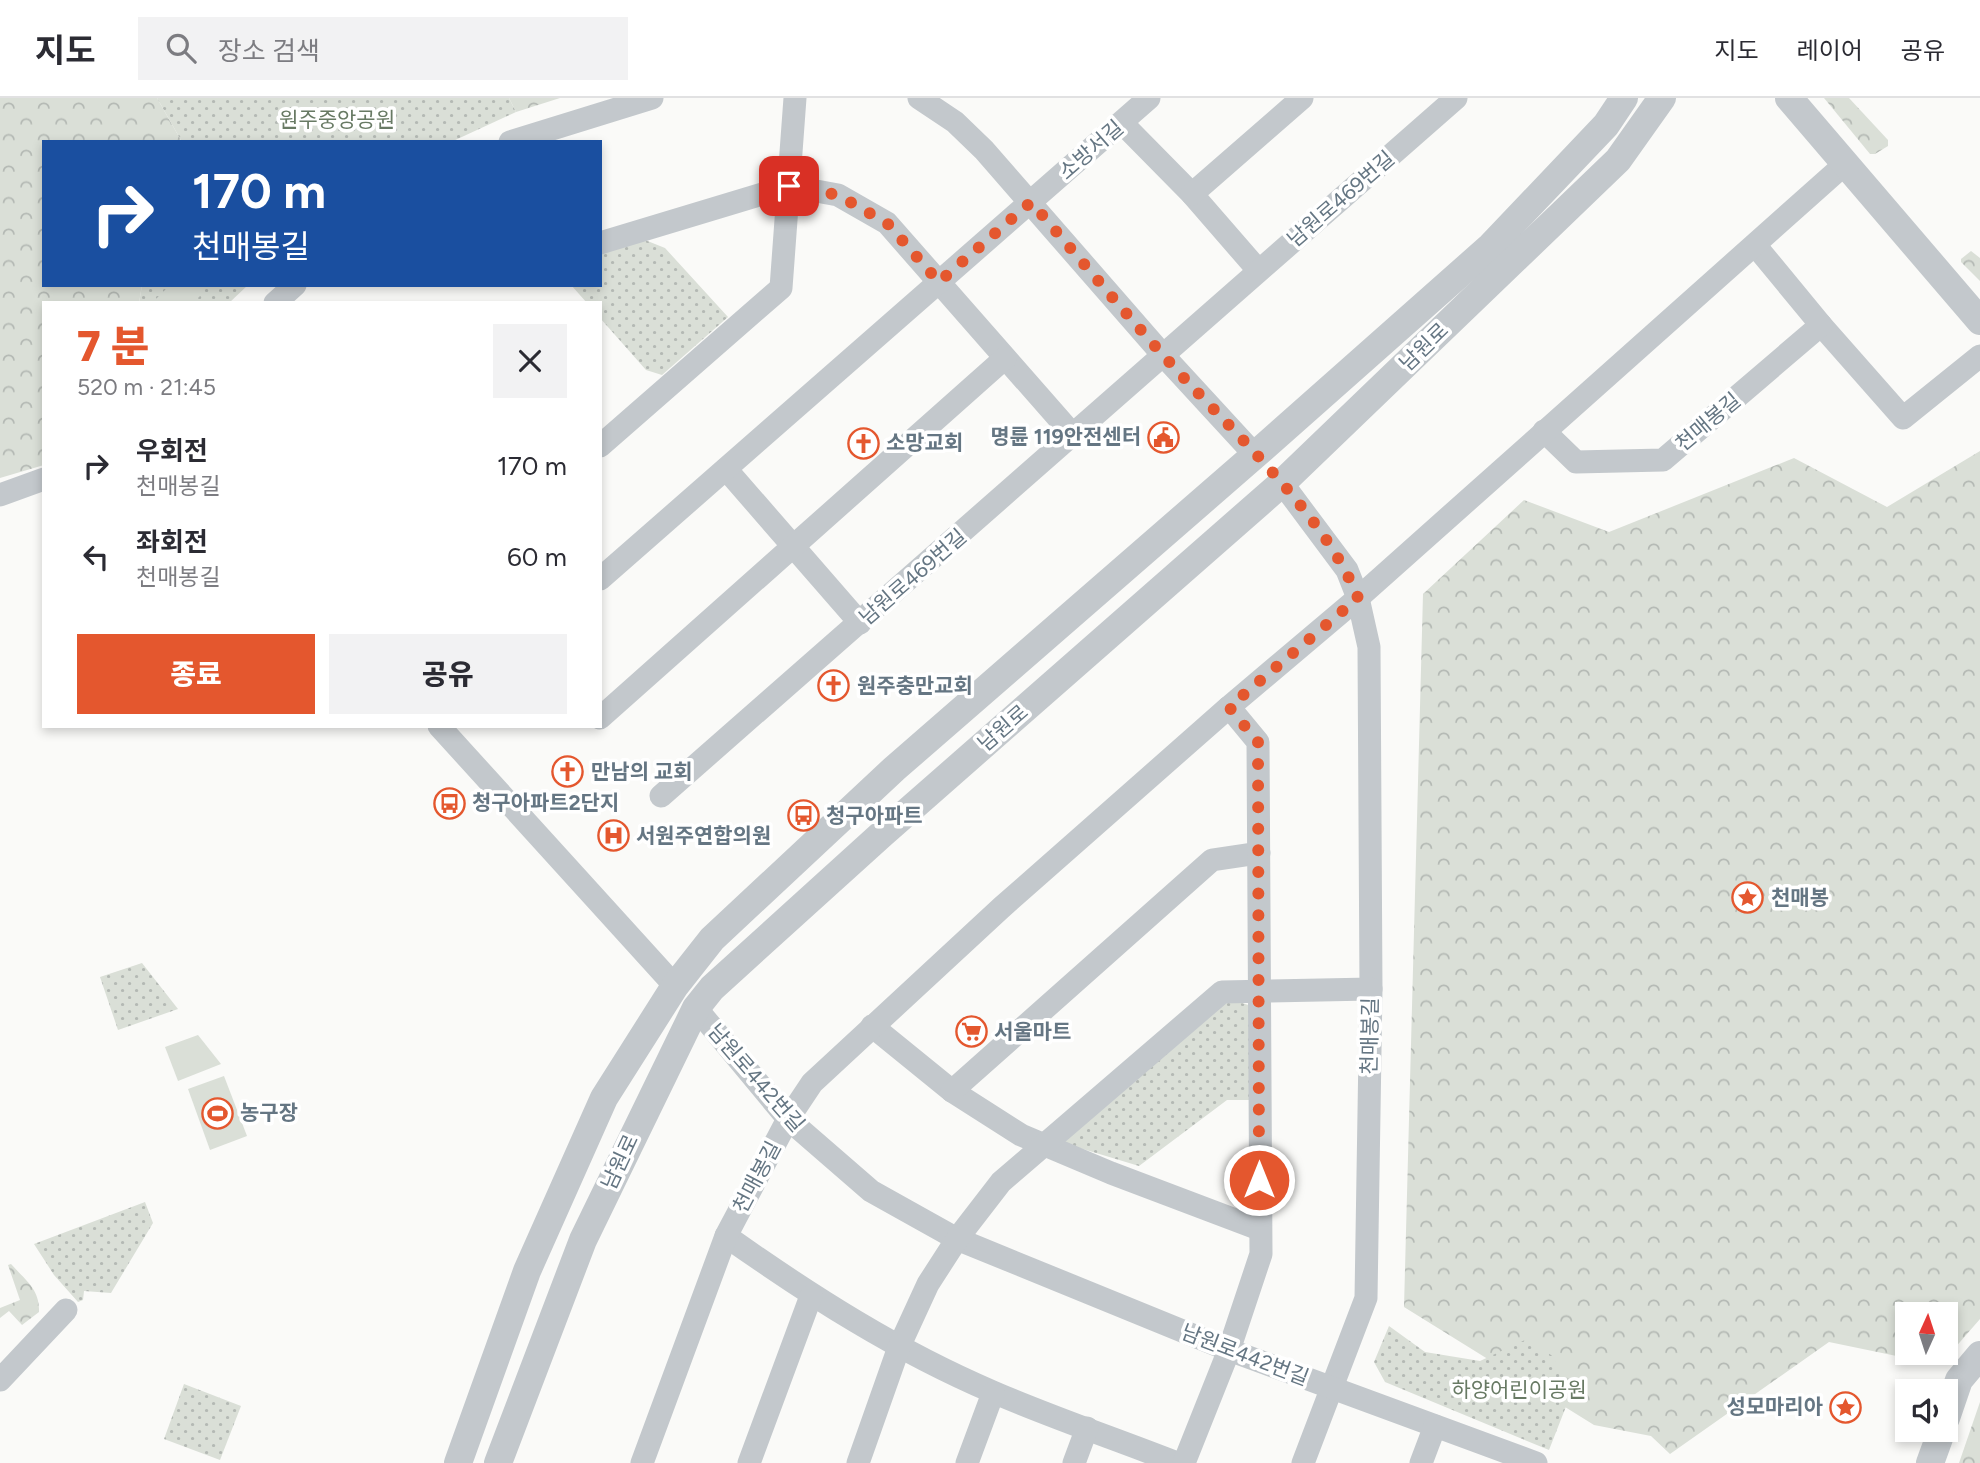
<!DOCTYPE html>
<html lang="ko">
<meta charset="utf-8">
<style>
:root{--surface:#fff;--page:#f2f2f3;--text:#2b2b33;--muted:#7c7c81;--line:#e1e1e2;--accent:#e4572e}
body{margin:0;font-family:Figtree,"Noto Sans KR",sans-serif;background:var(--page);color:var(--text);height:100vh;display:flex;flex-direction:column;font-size:26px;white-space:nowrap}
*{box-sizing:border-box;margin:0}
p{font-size:23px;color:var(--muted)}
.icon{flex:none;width:38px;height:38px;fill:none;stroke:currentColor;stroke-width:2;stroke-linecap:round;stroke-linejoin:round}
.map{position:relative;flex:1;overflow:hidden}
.sheet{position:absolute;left:42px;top:203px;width:560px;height:427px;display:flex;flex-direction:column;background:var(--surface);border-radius:0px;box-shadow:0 4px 10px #0003}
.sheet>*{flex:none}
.guide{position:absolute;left:42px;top:42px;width:560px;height:147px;border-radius:0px;box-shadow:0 4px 10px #0003;background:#1a4fa0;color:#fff;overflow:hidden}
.needle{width:46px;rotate:3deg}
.fabs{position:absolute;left:1895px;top:1204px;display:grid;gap:14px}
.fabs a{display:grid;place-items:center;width:63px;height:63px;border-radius:0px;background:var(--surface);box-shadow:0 4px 10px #0003;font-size:35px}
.pin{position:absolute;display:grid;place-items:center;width:60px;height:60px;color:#fff;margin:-30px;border-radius:14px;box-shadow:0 4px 10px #0006}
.me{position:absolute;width:77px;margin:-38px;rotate:0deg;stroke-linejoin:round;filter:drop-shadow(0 0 5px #0008)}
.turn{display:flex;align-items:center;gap:24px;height:147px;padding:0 35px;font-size:32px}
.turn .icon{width:91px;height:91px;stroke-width:2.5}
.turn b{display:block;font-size:49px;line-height:60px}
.round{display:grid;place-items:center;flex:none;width:74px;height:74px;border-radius:0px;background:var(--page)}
.overview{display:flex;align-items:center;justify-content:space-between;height:119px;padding:0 35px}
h1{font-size:42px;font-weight:800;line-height:52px;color:var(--accent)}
.button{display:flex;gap:14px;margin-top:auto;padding:14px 35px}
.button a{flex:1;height:80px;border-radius:0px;background:var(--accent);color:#fff;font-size:28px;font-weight:800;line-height:80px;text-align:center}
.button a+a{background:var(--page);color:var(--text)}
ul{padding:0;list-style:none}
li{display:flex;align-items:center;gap:21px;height:91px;padding:0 35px}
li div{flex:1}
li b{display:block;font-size:26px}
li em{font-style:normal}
header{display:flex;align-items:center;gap:42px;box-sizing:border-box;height:98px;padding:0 35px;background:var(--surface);border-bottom:2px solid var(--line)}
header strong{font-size:33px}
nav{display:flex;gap:38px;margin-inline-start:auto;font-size:24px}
.search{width:490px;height:63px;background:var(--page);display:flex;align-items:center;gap:18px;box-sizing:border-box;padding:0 24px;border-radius:0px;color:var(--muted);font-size:26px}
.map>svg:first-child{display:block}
.forest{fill:url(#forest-crowns);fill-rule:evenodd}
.park{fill:url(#park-dots)}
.garden{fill:#dadfd7}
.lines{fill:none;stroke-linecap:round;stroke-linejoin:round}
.minor{stroke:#c3c8cc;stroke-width:23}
.tertiary{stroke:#c3c8cc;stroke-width:28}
.route{stroke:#e4572e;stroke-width:12;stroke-dasharray:0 21.6}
.labels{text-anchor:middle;stroke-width:7;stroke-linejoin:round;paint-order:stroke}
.park-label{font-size:21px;fill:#687a64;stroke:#fff}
.street-label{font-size:21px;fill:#657683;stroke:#fff}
.poi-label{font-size:21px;font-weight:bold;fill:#657683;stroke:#fff;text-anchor:start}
</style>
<header>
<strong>지도</strong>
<div class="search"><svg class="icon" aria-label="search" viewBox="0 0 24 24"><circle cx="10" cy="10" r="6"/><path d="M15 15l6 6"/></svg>장소 검색</div>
<nav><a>지도</a><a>레이어</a><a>공유</a></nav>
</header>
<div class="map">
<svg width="1980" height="1365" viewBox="0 0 1980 1365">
<defs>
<pattern id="forest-crowns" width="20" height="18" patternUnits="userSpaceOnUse" patternTransform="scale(1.75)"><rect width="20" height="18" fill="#dadfd7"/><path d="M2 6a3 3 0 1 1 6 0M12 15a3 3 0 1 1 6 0" fill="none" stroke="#b4b9b4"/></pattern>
<pattern id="park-dots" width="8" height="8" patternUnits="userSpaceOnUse" patternTransform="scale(1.75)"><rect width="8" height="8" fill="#dadfd7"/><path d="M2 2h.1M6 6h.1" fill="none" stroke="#b4b9b4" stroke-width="1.8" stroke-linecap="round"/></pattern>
</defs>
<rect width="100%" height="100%" fill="#fafaf8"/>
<g class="forest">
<polygon points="0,0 157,0 182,44 44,44 44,187 142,187 139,205 44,205 44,367 0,380"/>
<polygon points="509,0 560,0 516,14"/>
<polygon points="1824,0 1849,0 1888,42 1888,48 1875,56 1870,56"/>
<polygon points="1971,153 1980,160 1980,183 1961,164 1961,161"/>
<path d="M1980,353V1221L1940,1267L1829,1244L1670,1356L1651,1338L1594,1327L1404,1209L1423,496L1524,402L1609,434L1794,360L1887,409ZM1908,1216H1946V1255H1908Z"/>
<path d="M11,1166C25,1182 40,1191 39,1214L22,1227L9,1213L0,1220V1210L20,1202L8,1167Z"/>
<polygon points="1980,1304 1980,1365 1959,1365"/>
</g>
<g class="park">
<polygon points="157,0 509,0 516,14 451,44 182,44"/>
<polygon points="645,142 665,150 728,219 662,277 646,272 600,220 600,205 587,205 571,187 600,187 600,154"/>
<polygon points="142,187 248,187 229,205 139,205"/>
<polygon points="142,865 178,911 118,932 100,879"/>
<polygon points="1228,901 1252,908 1251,1002 1227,1002 1139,1068 1063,1045"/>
<polygon points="145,1104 153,1125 111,1195 84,1193 83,1202 78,1204 54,1177 34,1146"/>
<polygon points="1389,1228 1425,1254 1480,1263 1527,1241 1554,1259 1569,1301 1549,1352 1385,1284 1374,1264"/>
<polygon points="184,1286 241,1308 220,1362 164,1341"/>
</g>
<g class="garden">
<polygon points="170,187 195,187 203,195 193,205 152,205"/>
<polygon points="198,937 221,966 178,983 165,949"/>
<polygon points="224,978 247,1038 210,1052 188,991"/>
</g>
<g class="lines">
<g class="minor">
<polyline points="919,0 955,24 984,52 1162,256 1255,357"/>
<polyline points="1122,25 1192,96 1258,172"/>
<polyline points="510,44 652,0"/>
<polyline points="1192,96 1302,0"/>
<polyline points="600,145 789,88 838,97 887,125 1074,338"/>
<polyline points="275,205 295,187"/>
<polyline points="1821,227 1903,320 1980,258"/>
<polyline points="1544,333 1576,364 1663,362 1821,227 1755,147"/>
<polyline points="600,348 781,190 795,0"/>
<polyline points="726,371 860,525"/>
<polyline points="1282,385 1347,472 1358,500 1369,549 1371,891 1366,1200 1303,1365"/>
<polyline points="0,397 44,381"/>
<polyline points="600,481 1149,0"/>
<polyline points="1229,609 1358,500 1845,66"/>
<polyline points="600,620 1005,260"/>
<polyline points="439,628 675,888"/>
<polyline points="661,698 1456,0"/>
<polyline points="696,910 788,1021 871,1093 957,1141 1229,1252 1536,1365"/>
<polyline points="872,928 952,993 1021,1037 1111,1075 1259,1131"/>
<polyline points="952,993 1212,762 1259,755"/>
<path d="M726,1138C811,1198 897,1253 993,1294C1053,1320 1116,1341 1177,1365"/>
<polyline points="0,1282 66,1212"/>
<polyline points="642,1365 726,1138 788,1021 812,985 1001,810 1229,609 1258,644 1261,1156 1229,1252 1184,1365"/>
<polyline points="749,1365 811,1198"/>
<polyline points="858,1365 899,1249 928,1186 957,1141 1001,1084 1222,894 1371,891"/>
<polyline points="967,1365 993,1295"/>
<polyline points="1074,1365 1087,1330"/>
<polyline points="1421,1365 1435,1328"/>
</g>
<g class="tertiary">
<polyline points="1789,0 1980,223"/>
<polyline points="1946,1320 1959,1282 1980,1257"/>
<polyline points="458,1365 527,1173 604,1000 675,888 712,841 894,671 1255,357 1491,148 1606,27 1624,0"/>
<polyline points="498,1365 583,1142 696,910 712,890 882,736 1282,385 1618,62 1662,0"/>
<polyline points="1930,1365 1942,1332"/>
</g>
</g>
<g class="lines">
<path class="route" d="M789,88L838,97L887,125L939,184L1031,104C1075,155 1118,207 1163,257C1225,327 1324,414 1358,500L1229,609L1258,644L1259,1082"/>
</g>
<defs>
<symbol id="civic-ring" viewBox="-11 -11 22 22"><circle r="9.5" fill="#fff" stroke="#e4572e" stroke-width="1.5"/><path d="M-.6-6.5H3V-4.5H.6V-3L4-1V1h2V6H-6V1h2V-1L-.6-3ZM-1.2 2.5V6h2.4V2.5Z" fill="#e4572e"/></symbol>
<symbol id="church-ring" viewBox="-11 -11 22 22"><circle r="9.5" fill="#fff" stroke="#e4572e" stroke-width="1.5"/><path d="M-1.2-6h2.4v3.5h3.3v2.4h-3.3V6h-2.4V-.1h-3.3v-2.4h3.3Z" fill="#e4572e"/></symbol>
<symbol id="bus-ring" viewBox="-11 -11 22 22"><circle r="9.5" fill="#fff" stroke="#e4572e" stroke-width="1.5"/><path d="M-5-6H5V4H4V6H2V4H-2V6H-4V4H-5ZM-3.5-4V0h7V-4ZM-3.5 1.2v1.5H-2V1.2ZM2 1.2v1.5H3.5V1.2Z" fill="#e4572e"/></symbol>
<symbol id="hospital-ring" viewBox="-11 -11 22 22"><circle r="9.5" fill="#fff" stroke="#e4572e" stroke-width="1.5"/><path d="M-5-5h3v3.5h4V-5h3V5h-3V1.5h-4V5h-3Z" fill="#e4572e"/></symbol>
<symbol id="sight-ring" viewBox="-11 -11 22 22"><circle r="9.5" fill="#fff" stroke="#e4572e" stroke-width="1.5"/><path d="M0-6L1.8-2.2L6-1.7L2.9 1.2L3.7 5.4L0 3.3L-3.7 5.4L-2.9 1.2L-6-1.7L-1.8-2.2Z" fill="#e4572e"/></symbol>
<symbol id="supermarket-ring" viewBox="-11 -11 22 22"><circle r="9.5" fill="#fff" stroke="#e4572e" stroke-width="1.5"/><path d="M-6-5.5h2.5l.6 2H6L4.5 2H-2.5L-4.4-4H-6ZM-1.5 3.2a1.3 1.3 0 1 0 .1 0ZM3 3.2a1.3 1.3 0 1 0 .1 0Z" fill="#e4572e"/></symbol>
<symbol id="stadium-ring" viewBox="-11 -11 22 22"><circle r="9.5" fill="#fff" stroke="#e4572e" stroke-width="1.5"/><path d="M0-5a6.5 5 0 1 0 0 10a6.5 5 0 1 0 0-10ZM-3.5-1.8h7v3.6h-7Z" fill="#e4572e"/></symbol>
</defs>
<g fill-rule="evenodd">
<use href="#civic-ring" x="1146" y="322" width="35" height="35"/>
<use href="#church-ring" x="846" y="328" width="35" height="35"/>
<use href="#church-ring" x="816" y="570" width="35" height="35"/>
<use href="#church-ring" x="550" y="656" width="35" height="35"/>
<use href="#bus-ring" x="432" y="688" width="35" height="35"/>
<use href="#bus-ring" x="786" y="700" width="35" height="35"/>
<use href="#hospital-ring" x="596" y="720" width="35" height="35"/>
<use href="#sight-ring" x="1730" y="782" width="35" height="35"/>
<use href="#supermarket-ring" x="954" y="916" width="35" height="35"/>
<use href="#stadium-ring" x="200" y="998" width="35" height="35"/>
<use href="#sight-ring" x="1828" y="1292" width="35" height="35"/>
</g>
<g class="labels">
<g class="park-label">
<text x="337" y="29">원주중앙공원</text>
<text x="1519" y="1299">하양어린이공원</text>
</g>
<g class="street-label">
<text transform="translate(1091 52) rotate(-41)" y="7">소방서길</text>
<text transform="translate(1341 101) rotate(-41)" y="7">남원로469번길</text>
<text transform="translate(1424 249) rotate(-44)" y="7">남원로</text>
<text transform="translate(1708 324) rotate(-40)" y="7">천매봉길</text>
<text transform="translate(913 479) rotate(-41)" y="7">남원로469번길</text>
<text transform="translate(1003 630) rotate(-41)" y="7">남원로</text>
<text transform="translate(1370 938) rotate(-89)" y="7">천매봉길</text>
<text transform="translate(756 980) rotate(49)" y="7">남원로442번길</text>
<text transform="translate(620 1064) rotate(-65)" y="7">남원로</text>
<text transform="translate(757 1079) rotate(-62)" y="7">천매봉길</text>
<text transform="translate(1245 1257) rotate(21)" y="7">남원로442번길</text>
</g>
<g class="poi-label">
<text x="1141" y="346" text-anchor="end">명륜 119안전센터</text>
<text x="886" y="352">소망교회</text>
<text x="857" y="595">원주충만교회</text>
<text x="591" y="681">만남의 교회</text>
<text x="472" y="712">청구아파트2단지</text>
<text x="826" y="725">청구아파트</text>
<text x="636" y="745">서원주연합의원</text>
<text x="1771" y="807">천매봉</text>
<text x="994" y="941">서울마트</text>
<text x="240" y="1022">농구장</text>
<text x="1823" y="1316" text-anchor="end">성모마리아</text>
</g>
</g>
</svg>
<div class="fabs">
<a><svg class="needle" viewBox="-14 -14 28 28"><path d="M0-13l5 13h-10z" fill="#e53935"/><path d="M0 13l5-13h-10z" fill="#7c7c81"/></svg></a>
<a><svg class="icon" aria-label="sound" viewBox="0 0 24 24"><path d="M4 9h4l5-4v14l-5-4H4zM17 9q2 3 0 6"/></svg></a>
</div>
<div class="pin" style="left:789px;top:88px;background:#d93025"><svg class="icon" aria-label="arrive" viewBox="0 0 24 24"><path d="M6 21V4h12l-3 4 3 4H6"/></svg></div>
<svg class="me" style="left:1259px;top:1082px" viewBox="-20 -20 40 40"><circle r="17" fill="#e4572e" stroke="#fff" stroke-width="3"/><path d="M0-11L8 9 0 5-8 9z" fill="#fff"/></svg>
<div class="guide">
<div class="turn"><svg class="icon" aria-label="right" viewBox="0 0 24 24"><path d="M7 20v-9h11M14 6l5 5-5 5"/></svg><div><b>170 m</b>천매봉길</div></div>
</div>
<section class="sheet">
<div class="overview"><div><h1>7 분</h1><p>520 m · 21:45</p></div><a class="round"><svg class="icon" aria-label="close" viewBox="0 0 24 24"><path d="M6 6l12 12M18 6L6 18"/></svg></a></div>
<ul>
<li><svg class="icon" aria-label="right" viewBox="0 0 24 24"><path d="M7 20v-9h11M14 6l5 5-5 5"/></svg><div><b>우회전</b><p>천매봉길</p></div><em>170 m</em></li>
<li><svg class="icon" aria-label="left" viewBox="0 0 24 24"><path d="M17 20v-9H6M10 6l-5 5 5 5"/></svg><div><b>좌회전</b><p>천매봉길</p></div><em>60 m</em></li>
</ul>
<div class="button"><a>종료</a><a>공유</a></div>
</section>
</div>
